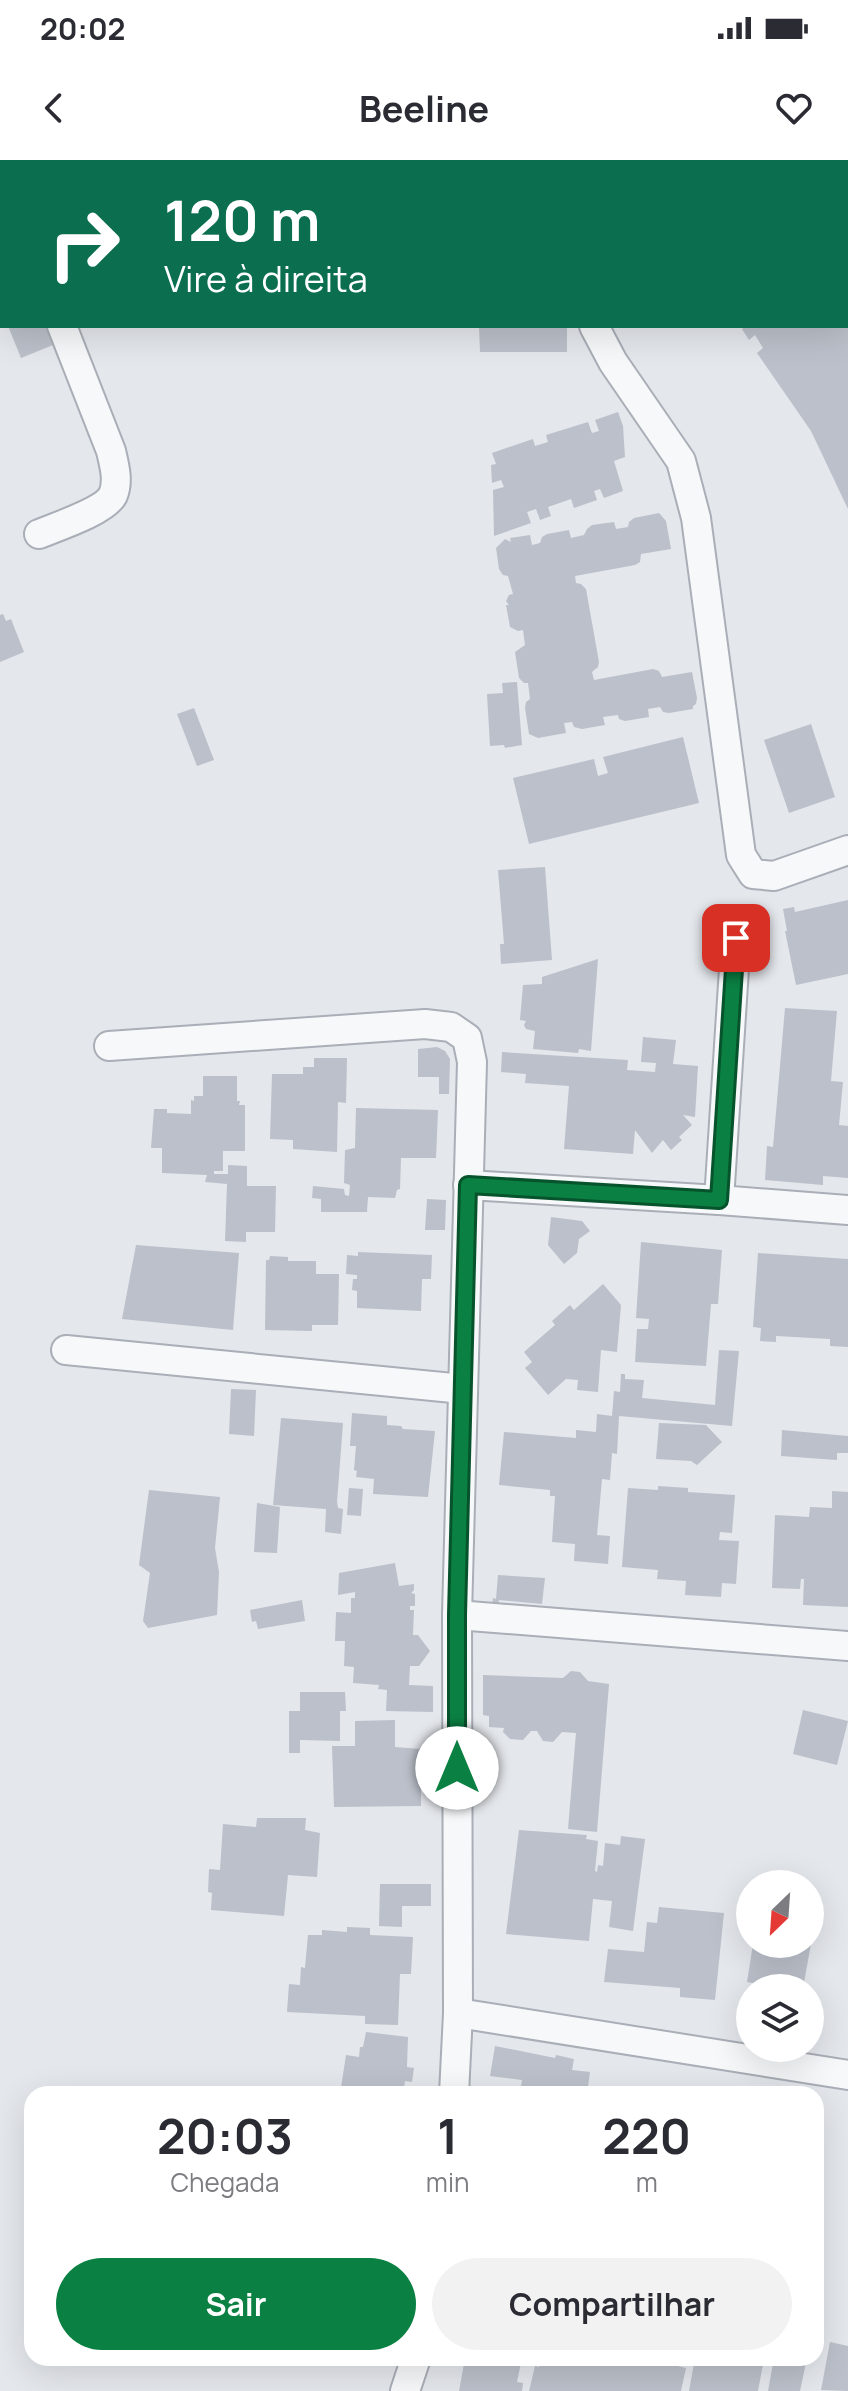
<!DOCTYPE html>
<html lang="pt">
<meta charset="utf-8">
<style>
:root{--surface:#fff;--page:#f2f2f3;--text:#2b2b33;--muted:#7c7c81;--accent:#0b8043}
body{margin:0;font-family:Manrope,sans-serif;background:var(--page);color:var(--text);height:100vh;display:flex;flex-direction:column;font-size:30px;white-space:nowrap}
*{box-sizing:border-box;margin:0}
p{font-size:26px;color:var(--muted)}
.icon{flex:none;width:44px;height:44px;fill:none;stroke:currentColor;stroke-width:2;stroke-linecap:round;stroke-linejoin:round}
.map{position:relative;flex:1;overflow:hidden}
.details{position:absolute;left:24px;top:1926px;width:800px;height:280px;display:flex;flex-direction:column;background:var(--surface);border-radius:24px;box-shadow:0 8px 32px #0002}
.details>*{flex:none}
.top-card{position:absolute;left:0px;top:0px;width:848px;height:168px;box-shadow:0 8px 32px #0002;background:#0b6e4f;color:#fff;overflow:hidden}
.needle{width:52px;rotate:205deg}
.fabs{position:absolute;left:736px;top:1710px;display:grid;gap:16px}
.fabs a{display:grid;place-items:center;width:88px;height:88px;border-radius:50%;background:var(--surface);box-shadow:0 8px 32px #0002;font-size:40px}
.pin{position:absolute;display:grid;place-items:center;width:68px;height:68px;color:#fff;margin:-34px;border-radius:16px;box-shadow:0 4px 12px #0006}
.me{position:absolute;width:88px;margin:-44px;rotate:0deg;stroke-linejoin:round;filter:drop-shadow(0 0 6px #0008)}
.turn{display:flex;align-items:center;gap:28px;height:168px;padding:0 32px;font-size:36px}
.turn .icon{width:104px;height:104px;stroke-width:2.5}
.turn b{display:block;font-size:56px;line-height:68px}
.eta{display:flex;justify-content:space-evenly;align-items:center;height:136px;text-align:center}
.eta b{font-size:48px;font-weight:700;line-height:56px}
.cta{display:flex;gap:16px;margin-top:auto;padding:16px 32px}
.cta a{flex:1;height:92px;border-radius:48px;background:var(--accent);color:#fff;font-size:32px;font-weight:700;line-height:92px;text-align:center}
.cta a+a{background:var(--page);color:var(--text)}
.status{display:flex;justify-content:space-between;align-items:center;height:56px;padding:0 40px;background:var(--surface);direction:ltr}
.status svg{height:22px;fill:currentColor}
header{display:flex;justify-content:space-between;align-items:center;height:104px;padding:0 32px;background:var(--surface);font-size:36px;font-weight:700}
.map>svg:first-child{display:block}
.building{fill:#bbc0ca}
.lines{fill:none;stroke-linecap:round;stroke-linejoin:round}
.minor-casing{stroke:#a9aeb7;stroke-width:32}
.tertiary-casing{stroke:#a9aeb7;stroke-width:40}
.minor{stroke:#f7f8fa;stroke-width:28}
.tertiary{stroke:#f7f8fa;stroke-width:36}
.route-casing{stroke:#07532c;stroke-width:20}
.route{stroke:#0b8043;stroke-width:14}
</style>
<div class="status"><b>20:02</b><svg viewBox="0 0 49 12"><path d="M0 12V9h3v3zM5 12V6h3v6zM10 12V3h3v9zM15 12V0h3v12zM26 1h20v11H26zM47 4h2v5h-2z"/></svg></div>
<header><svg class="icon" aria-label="back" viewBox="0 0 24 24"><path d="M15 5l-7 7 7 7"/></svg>Beeline<svg class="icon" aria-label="heart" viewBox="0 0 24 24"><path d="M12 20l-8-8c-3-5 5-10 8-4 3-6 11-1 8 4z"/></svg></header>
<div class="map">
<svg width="848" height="2231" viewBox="0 0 848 2231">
<rect width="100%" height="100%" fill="#e4e7ec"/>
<g class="building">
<polygon points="8,166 46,166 53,185 21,198"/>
<polygon points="479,166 567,166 567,192 480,192"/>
<polygon points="745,166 848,166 848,349 811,271 757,193 763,188 755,175 749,180 742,169"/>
<polygon points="618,252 623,266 625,297 614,301 623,331 604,338 600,329 594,331 597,340 574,348 571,339 548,347 551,356 540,360 536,349 527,352 531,363 494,376 493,330 504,327 501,320 492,323 491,305 496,304 492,293 533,279 535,286 548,282 546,275 588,262 592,273 599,271 595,260"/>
<polygon points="659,353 666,361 671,389 641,394 640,402 635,405 575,416 576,423 581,424 586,429 599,502 598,507 592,512 594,520 653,509 659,511 662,517 692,512 697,538 696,544 693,546 693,549 669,553 663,552 660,547 648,549 649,557 625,561 619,559 618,555 603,557 605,565 582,569 574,567 572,562 564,563 566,573 538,578 529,574 525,548 526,542 530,539 528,523 524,523 519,518 515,492 525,485 523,470 518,471 510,467 506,445 509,445 506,441 509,435 513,434 508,416 503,415 499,409 496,388 505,379 511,382 510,378 530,375 532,385 540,383 542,377 547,374 569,370 571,378 584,375 587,369 592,365 614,362 616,369 628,367 629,362 634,358"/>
<polygon points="3,454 6,461 11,459 24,492 0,502 0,455"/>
<polygon points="517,522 522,585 505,588 504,585 490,586 487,534 503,533 502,523"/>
<polygon points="194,548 214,600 197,606 177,554"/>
<polygon points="811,564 835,637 789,653 764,580"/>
<polygon points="683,577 699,643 529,684 513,618 594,599 598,616 608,613 603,597"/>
<polygon points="545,707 552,800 501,804 500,784 504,784 498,710"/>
<polygon points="848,740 848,814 796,825 785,771 787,771 783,749 794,747 795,752"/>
<polygon points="598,799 591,891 579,889 578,893 533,889 535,871 526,869 524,865 526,861 520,860 523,825 542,824 542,817"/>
<polygon points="785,848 837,851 831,921 843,922 839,965 848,966 848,1018 823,1016 823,1025 765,1020 767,986 773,987"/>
<polygon points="643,877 676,880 673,904 698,906 695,957 683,955 692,965 679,977 682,980 671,990 663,980 652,993 635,970 633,994 564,989 569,926 525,923 526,914 501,912 502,892 628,900 627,910 655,912 656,903 641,902"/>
<polygon points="437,887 445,891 450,899 449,934 439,934 439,917 418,917 418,889"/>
<polygon points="314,898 347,898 346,943 338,942 337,992 293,989 293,980 270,979 272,914 303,914 303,907 314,907"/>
<polygon points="203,916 237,916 237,941 240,941 239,945 245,945 245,991 223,991 223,1011 214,1011 214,1014 228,1014 228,1005 247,1006 247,1026 276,1026 275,1072 246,1072 246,1082 225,1081 227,1024 205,1022 207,1015 162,1013 162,988 151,988 154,949 167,949 167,953 191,954 191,940 194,941 194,936 203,936"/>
<polygon points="356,948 438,950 436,998 401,998 400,1029 397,1030 395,1038 368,1037 367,1052 321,1052 321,1039 312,1038 313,1026 344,1029 345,1035 349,1036 350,1025 344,1023 345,990 355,988"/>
<polygon points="427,1039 446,1040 445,1070 425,1070"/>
<polygon points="551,1057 582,1061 590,1071 579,1079 577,1093 564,1104 548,1085"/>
<polygon points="641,1082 722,1090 718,1144 711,1144 706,1206 635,1202 637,1169 648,1169 649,1159 636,1158"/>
<polygon points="136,1085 239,1093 233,1170 122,1159"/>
<polygon points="358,1092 432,1095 431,1119 422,1119 421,1151 357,1148 357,1131 352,1130 353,1119 357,1119 357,1115 346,1114 347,1095 358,1096"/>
<polygon points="758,1093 848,1099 848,1187 830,1186 830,1179 776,1176 776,1182 760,1181 761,1168 753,1167"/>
<polygon points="270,1096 288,1097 288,1101 316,1101 316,1114 339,1114 338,1165 312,1165 312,1171 265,1170 266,1100 269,1100"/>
<polygon points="603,1124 621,1145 617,1192 601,1190 598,1232 577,1230 578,1220 566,1219 548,1235 525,1208 532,1202 524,1192 555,1165 552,1161 570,1145 574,1150"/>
<polygon points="719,1190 739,1191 732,1266 619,1256 617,1294 612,1293 610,1320 602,1319 597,1375 610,1376 608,1404 574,1401 575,1384 552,1382 555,1336 550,1336 550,1330 499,1325 504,1272 576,1278 576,1270 596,1272 597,1254 612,1256 614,1231 620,1232 621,1214 625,1214 625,1219 644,1220 642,1238 715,1245"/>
<polygon points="231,1229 256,1230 254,1276 229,1274"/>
<polygon points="352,1253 387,1256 387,1265 401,1266 403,1269 435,1271 428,1337 373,1334 374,1319 356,1317 357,1311 354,1310 356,1286 350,1286"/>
<polygon points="281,1258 343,1263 337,1342 338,1348 343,1349 341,1374 325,1372 326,1349 273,1345"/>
<polygon points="659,1263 706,1265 722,1282 697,1305 691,1301 656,1299"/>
<polygon points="782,1270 848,1276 848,1293 837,1293 837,1300 781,1296"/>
<polygon points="658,1326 688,1328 688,1332 735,1335 732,1373 720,1372 719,1380 739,1381 736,1424 722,1423 721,1437 685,1435 686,1421 657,1419 658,1410 622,1407 628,1328 658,1330"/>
<polygon points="349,1328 363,1329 361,1356 347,1355"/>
<polygon points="149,1330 220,1337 215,1388 219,1412 217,1455 148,1468 143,1461 150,1413 139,1405"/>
<polygon points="832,1331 848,1332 848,1447 803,1445 804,1419 801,1419 800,1429 772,1428 775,1355 809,1357 810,1347 832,1348"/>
<polygon points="257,1343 280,1347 277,1393 254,1392"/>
<polygon points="395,1403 399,1426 414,1424 414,1430 411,1433 415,1434 415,1446 410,1446 410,1450 414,1450 413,1475 418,1475 430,1491 419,1506 410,1506 409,1525 433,1526 433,1552 386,1551 387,1530 378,1529 379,1525 353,1523 354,1507 344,1506 345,1481 335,1481 336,1452 351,1453 351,1438 355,1438 355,1432 338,1435 339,1413"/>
<polygon points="498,1415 545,1418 542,1444 499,1440 498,1446 492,1446 493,1438 496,1439"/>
<polygon points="302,1440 305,1461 258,1469 256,1461 252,1462 250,1450"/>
<polygon points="571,1511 580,1512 588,1521 609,1524 597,1672 568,1669 576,1573 562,1572 553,1582 543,1581 537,1571 531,1571 523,1580 510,1579 503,1572 504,1568 489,1567 489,1556 483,1555 483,1515 563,1518"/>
<polygon points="300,1532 345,1532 346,1551 340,1551 340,1581 300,1580 300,1593 289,1593 289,1551 300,1551"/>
<polygon points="803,1550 848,1561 837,1605 793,1594"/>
<polygon points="395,1560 395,1587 421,1589 421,1646 334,1647 332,1586 355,1586 355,1561"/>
<polygon points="257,1658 306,1658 305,1670 320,1673 317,1717 288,1715 284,1756 211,1750 212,1733 208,1732 209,1709 220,1710 223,1664 256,1667"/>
<polygon points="519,1670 587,1675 586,1679 598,1681 595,1711 597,1712 598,1705 603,1706 605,1683 620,1685 621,1676 645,1679 633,1771 609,1767 612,1741 593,1739 589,1781 506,1774"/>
<polygon points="380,1724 431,1724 431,1746 402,1746 402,1767 379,1766"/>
<polygon points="810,1735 819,1736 812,1779 810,1779"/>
<polygon points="659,1747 724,1753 715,1840 680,1837 680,1828 604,1822 608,1789 644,1792 647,1762 657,1763"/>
<polygon points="347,1767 370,1768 370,1775 413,1777 411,1814 400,1814 398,1865 365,1864 365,1856 287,1852 289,1824 300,1825 301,1807 305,1808 308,1775 322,1775 322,1770 347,1772"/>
<polygon points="753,1784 811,1784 803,1828 779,1828 747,1822"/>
<polygon points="366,1872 408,1877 407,1907 414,1908 412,1922 405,1921 403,1934 340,1934 346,1895 359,1897 360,1887 363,1887"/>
<polygon points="495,1886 555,1898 556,1895 574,1899 572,1910 590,1912 587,1934 520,1934 522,1920 490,1916"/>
<polygon points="830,2182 848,2186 848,2231 821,2230"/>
<polygon points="465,2198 522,2198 517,2222 523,2223 522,2231 459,2231"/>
<polygon points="541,2198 671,2198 669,2204 686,2208 681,2231 529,2231 535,2206 539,2207"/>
<polygon points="695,2198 764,2199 758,2231 689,2231"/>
<polygon points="774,2198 807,2198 800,2231 768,2231"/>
</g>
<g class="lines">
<defs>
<g id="minor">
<polyline points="599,2 599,0"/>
<polyline points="0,8 2,13"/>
<polyline points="594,166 613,202 681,301 696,358 741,695 753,714 774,716 848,690"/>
<path d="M39,374C56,367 105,351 113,335C119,321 114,304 111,291L62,166"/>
<polyline points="109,886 425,864 451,867 467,878 472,902 457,1455 458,1853 454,1934"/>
<polyline points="468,1025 719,1040 848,1050"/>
<polyline points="719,1040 736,778"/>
<polyline points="66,1190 463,1229"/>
<polyline points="457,1455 848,1486"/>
<polyline points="458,1853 848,1915"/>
<polyline points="405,2231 416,2198"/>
</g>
<g id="tertiary">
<polyline points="816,0 818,2"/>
<polyline points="846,47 848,51"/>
</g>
</defs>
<use href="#minor" class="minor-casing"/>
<use href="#tertiary" class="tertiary-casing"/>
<use href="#minor" class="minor"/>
<use href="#tertiary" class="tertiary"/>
</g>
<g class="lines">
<defs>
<polyline id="route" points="457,1608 457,1455 468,1025 719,1040 736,778"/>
</defs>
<use href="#route" class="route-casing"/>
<use href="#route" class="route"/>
</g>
</svg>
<div class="fabs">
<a><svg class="needle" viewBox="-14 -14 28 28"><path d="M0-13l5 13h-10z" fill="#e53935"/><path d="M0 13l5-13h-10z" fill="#7c7c81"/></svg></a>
<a><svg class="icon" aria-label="layers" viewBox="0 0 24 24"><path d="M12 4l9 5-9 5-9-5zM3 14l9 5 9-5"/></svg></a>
</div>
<div class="pin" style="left:736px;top:778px;background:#d93025"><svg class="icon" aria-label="arrive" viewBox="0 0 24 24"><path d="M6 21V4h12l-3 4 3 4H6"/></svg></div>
<svg class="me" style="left:457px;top:1608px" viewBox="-20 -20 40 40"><circle r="19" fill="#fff"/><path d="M0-13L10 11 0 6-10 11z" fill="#0b8043"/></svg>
<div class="top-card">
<div class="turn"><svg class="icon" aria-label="right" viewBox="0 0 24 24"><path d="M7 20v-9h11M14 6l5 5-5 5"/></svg><div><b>120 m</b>Vire à direita</div></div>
</div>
<section class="details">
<div class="eta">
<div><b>20:03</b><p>Chegada</p></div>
<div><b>1</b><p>min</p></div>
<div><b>220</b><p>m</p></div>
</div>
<div class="cta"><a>Sair</a><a>Compartilhar</a></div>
</section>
</div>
